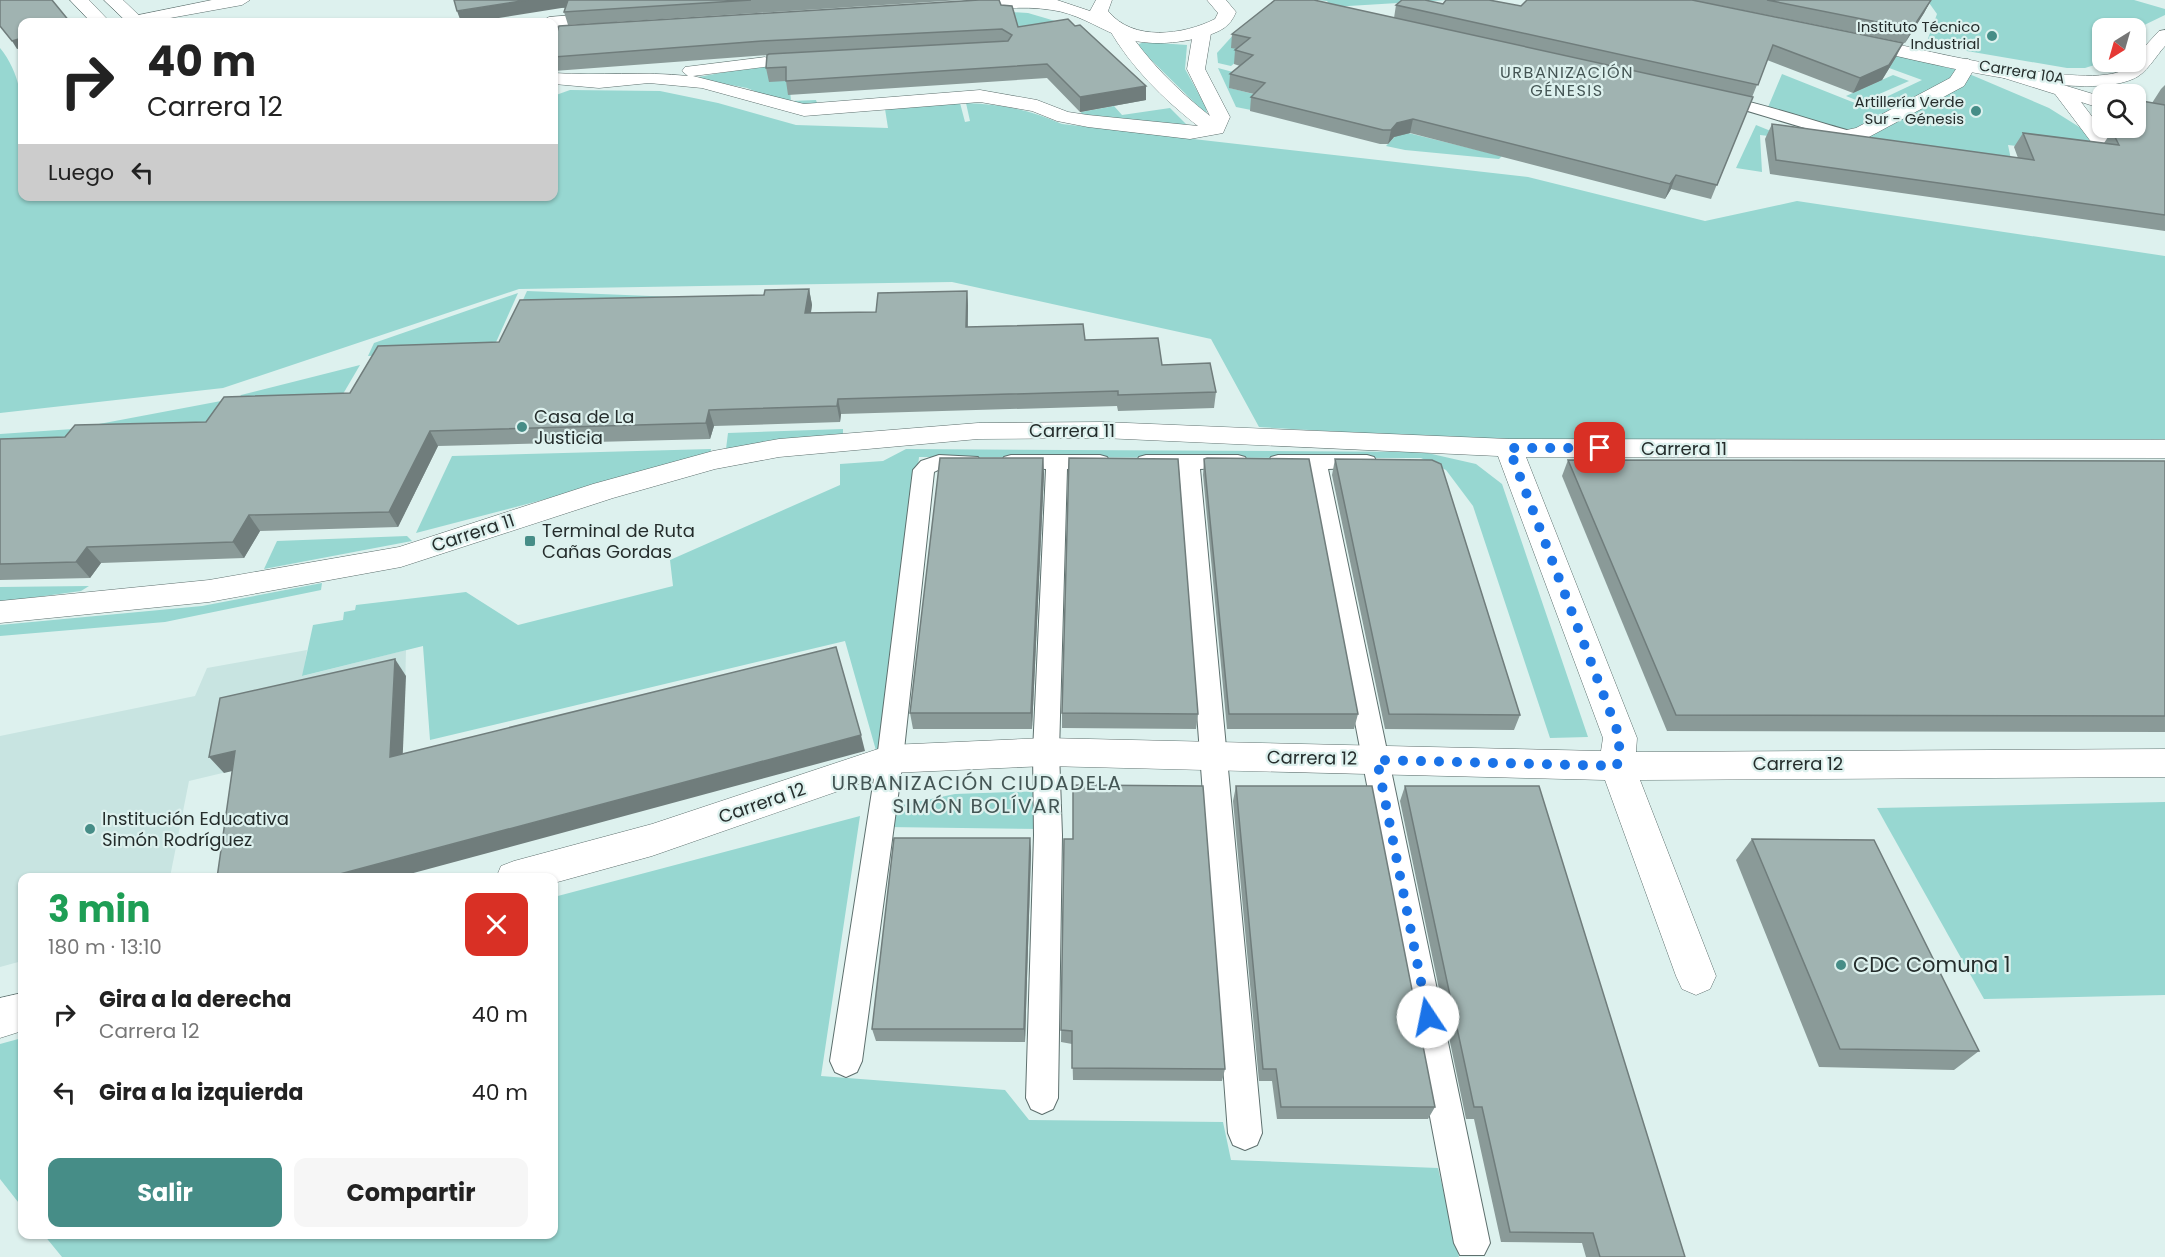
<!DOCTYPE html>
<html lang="es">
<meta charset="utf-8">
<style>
:root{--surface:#fff;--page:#f6f6f6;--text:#222;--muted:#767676;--accent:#468d87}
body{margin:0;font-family:Poppins,sans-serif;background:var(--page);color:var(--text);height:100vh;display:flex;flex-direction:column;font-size:22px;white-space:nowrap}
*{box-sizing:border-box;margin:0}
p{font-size:20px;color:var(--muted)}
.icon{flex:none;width:33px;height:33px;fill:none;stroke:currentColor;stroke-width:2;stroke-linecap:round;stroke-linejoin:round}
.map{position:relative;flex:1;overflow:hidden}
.details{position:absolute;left:18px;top:873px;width:540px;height:366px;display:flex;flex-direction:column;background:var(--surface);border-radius:12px;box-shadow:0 2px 4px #0004}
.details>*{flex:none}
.hud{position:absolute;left:18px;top:18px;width:540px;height:183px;border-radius:12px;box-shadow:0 2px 4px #0004;background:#fff;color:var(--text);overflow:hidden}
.needle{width:39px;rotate:217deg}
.fabs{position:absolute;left:2092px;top:18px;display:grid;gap:12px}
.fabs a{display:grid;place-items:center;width:54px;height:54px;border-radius:12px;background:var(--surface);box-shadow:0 2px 4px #0004;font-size:30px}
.pin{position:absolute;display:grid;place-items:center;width:51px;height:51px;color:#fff;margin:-26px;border-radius:12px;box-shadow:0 3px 9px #0006}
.me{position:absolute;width:66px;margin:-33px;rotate:349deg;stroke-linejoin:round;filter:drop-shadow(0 0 4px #0008)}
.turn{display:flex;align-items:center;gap:21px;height:126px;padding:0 30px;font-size:27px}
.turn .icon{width:78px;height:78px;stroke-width:2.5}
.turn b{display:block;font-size:42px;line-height:51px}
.then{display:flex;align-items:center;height:57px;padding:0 30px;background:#0003;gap:12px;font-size:22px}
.round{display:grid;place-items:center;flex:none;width:63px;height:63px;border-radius:12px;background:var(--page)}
.head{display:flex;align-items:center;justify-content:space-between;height:102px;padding:0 30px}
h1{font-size:36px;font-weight:700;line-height:45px;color:#1e9e55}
.action{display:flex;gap:12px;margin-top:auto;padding:12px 30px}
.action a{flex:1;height:69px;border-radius:12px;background:var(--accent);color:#fff;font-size:24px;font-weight:700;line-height:69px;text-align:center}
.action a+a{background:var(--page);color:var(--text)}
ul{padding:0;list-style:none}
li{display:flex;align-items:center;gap:18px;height:78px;padding:0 30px}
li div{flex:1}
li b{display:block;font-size:22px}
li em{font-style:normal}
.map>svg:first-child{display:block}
.built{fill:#c8e4e1}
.green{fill:#97d7d1}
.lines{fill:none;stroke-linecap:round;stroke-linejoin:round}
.pedestrian-casing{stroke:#5e706e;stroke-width:2}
.minor-casing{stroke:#5e706e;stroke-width:1}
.tertiary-casing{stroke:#5e706e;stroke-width:1}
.pedestrian{fill:#fff;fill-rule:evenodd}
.minor{fill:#fff;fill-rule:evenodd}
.tertiary{fill:#fff;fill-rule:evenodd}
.wall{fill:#8a9a98}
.shaded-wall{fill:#707d7c}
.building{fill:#a0b3b1;stroke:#707d7c;stroke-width:1.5}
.route{stroke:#1a73e8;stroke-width:10;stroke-dasharray:0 18}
.poi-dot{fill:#468d87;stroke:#ddf1ee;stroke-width:2}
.labels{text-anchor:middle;stroke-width:4.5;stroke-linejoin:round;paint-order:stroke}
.far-poi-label{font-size:15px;fill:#252d2c;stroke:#ddf1ee;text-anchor:end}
.far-street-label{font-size:15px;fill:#252d2c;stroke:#ddf1ee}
.far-neighbourhood-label{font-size:16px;letter-spacing:1.5px;fill:#445554;stroke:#ddf1ee}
.poi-label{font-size:18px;fill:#252d2c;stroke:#ddf1ee;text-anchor:start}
.street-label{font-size:18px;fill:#252d2c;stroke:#ddf1ee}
.neighbourhood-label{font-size:20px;letter-spacing:1.5px;fill:#445554;stroke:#ddf1ee}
.near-poi-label{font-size:21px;fill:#252d2c;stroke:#ddf1ee;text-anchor:start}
</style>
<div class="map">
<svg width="2165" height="1257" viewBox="0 0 2165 1257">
<rect width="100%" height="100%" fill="#ddf1ee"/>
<polygon class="built" points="307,650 303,676 406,650 404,730 189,781 170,877 22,878 22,961 0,967 0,736 195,696 207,668"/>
<g class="green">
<polygon points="1317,0 1447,0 1332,7 1327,1"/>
<polygon points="1927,0 2134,0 2165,9 2165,15 2136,29 2103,28 2104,62 2085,68 2067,68 1926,44 1937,14"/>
<polygon points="1012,12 1028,13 1062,23 1020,34"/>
<polygon points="1235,33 1249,51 1231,66 1218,63 1217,53"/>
<polygon points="1144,42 1187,45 1185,69 1206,107 1207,115 1139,48 1139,44"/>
<polygon points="1838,47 1941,62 2049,108 2092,135 2101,156 2008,145 2013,169 1829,139 1766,112 1782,74 1865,107 1922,80 1837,49"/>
<path d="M0,48C33,88 22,147 22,196H307L313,200L322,196H554L556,95L570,90L660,91L718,103L796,125L888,128L885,109L960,103L965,122L970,121L966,103C1001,104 1030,110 1062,124L1528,177L1705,221L1797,201L2165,256V439L1518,442L1259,427L1211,339L952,282L519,289L223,388L0,413Z"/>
<polygon points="763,65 770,67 789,80 791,101 816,100 817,103 811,107 779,101 747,88 693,78"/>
<polygon points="1218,68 1244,75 1230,88 1265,97 1251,110 1236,107"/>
<polygon points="1893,75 1909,81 1861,102 1846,96"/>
<polygon points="1114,106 1122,115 1170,108 1187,125 1183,128 1082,115 1081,112"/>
<polygon points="1756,125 1788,138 1760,135 1762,172 1736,168"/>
<polygon points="1400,131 1502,156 1499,159 1405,150 1386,146"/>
<polygon points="527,291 748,300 518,311"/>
<polygon points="518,293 493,349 368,356 374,343"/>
<polygon points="360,365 343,394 239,398 241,395"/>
<polygon points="221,401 209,424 90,430 99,424"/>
<polygon points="73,429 62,443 0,446 0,434"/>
<polygon points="843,429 843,439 725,457 728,433"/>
<polygon points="711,449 710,456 416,533 452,456"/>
<polygon points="906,449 1423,452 1476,464 1502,484 1588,737 1550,738 1473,506 1446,470 1421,458 919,457 886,751 877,754 845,641 430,740 423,646 302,676 313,625 343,620 344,612 355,610 356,605 466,592 518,625 673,586 670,560 840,485 840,464 883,461"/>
<polygon points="407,536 412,541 264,569 277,541"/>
<polygon points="322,583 321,590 165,622 0,636 0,625 202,606"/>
<polygon points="89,586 81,591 0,602 0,587"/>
<polygon points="1043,791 1042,829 887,827 888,808 955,794"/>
<polygon points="2165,802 2165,995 1984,999 1877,808"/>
<polygon points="860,816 821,1076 1005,1090 1029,1120 1223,1122 1231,1160 1438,1168 1459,1257 62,1257 44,1235 554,1234 554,897"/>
<polygon points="22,1038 22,1207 0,1179 0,1044"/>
</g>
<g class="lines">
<defs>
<g id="pedestrian">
<path d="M1719,95C1765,104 1809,120 1854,132L1857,135L1849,140C1803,129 1759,113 1714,102L1712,99L1714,96Z"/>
<path d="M939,455L978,457L981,462L978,467C964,471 947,464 934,472L903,759L862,1061L857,1072L846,1077L835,1072L830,1061L877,759L913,470L921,461Z"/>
<polygon points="1011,455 1100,455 1107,457 1110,462 1107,467 1067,469 1059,752 1062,835 1058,1098 1053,1109 1042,1114 1031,1109 1026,1098 1034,835 1033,752 1046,469 1004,467 1001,462 1004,457"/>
<polygon points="1146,455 1238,455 1245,457 1248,462 1245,467 1200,469 1262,1133 1257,1145 1245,1150 1233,1145 1228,1133 1179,469 1139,467 1136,462 1139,457"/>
<polygon points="1278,455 1367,455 1374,457 1377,462 1374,467 1328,469 1490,1243 1484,1255 1460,1255 1454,1243 1307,469 1271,467 1268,462 1271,457"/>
</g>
<g id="minor">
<polygon points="212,0 250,0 242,5 148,22 121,22 124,18"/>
<path d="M1118,24L1124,25C1148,61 1176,89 1210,116L1187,69L1193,33L1196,29H1208L1211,33L1205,69L1230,117L1223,133L1190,139L1088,127L1057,121L1032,111L980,102L804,116L702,88L649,83L599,88L554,84V73C600,76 643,71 688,76L682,71L685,67L765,57L774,62L771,66L693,76L804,104L980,90L1037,100L1068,112L1088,115L1198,126C1163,99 1131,67 1109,29Z"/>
<polygon points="1968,59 1977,64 1964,86 1867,138 1842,139 1839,135 1842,131 1856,128 1950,78 1962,60"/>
<polygon points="1994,64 2103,97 2103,109 2081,102 2109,139 2106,143 2092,143 2055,94 1988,73 1985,69 1988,65"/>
<polygon points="1103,422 1509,439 2165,440 2165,458 1526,457 1637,738 1636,752 2165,749 2165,777 1640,780 1716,976 1710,989 1696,995 1682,989 1676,976 1605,780 1046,766 890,773 652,856 554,883 554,878 496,878 501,866 514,861 652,824 890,745 1046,738 1601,751 1603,738 1498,456 1103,438 978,439 779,457 715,469 613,498 401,567 209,602 0,623 0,601 209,580 399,547 593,484 713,451 779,439 978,423"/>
<polygon points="22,993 22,1031 0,1038 0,998"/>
</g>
<g id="tertiary">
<polygon points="70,0 89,0 110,22 91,22"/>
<polygon points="104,0 123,0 146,22 127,22"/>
<path d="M986,0H1057L1090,11L1096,0H1112L1108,11C1133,42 1183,35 1215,19L1218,13L1207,0H1226L1236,12C1230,27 1221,31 1206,36C1178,44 1143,47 1116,35C1095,26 1075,13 1052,10C1021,5 987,10 956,12L947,7L956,2Z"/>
<polygon points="611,12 620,17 617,21 554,27 554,22 540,22 549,17"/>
<path d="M2165,30V46C2156,56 2146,74 2133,79C2079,103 1918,60 1856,47L1847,41L1856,35C1907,46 2079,90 2121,71C2125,69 2128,65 2131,62H2136V56L2159,31Z"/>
</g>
</defs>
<use href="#pedestrian" class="pedestrian-casing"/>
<use href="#minor" class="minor-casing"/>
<use href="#tertiary" class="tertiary-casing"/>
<use href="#pedestrian" class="pedestrian"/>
<use href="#minor" class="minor"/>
<use href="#tertiary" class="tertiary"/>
</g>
<g class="wall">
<polygon points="454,0 961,0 568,25 564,12 565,8"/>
<polygon points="1527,0 1931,0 1924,13 1905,43 1717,5 1896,57 1882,80 1853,93 1767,60 1711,199 1671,189 1665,199 1410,133 1394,137 1388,144 1380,144 1250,111 1251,97 1254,94 1229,88 1230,74 1240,66 1234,64 1235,50 1237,49 1231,48 1232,34 1394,18 1396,5 1443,4 1521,6"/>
<polygon points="1001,5 1018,27 1146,100 1080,112 1047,78 788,95 786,81 769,82 766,68 768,55 554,71 554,41"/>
<polygon points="2165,85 2165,231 1770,174 1765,139 1772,124 2018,158 2014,147 2023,133 2104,143 2112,131 2121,131 2119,128 2136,128 2161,89"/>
<polygon points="809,289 812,305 811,313 876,312 967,291 968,306 968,327 1085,340 1162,365 1216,392 1214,408 1118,411 1117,406 841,414 840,422 714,426 710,439 438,446 398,527 260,531 244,558 101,563 90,578 0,580 0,439 65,437 206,422 350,393 499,342 764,295"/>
<polygon points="1043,458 1044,474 1032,729 913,729 910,713"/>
<polygon points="1204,459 1358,714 1354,729 1227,729 1203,475"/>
<polygon points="1335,459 1520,715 1514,730 1385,729 1332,475"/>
<polygon points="1568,460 2165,461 2165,732 1667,731 1562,476"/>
<polygon points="1062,713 1198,714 1196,729 1062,728"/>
<polygon points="1236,786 1435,1107 1428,1119 1277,1119 1272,1081 1259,1081 1233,801"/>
<polygon points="1405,786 1685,1257 1586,1257 1582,1243 1501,1242 1474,1119 1466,1119 1400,801"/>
<polygon points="1030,838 1031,853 1025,1042 876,1041 872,1029"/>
<polygon points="1064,839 1225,1069 1222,1081 1073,1080 1072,1044 1061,1042"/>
<polygon points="1752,839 1979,1051 1954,1070 1819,1067 1736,860"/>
</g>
<g class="shaded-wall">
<polygon points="528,0 572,0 574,6 473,22 461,22 457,11"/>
<polygon points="1931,0 1924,13 1905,43 1912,29"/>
<polygon points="19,39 22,45 22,48 17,49 12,41"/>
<polygon points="1903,43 1896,57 1882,80 1853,93 1860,78"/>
<polygon points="1146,86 1146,100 1080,112 1080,97"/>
<polygon points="1413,119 1410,133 1394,137 1388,144 1391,130 1397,123"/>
<polygon points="1676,175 1671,189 1665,199 1670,184"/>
<polygon points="809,289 812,305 808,328 805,313"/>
<polygon points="967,291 968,306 967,342 966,327"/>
<polygon points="838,399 841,414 840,422 837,406"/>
<polygon points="709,410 714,426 710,439 706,423"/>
<polygon points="430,431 438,446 398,527 389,512"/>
<polygon points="1043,458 1044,474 1032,729 1031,713"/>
<polygon points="249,515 260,531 244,558 233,542"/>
<polygon points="87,547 101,563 90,578 76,562"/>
<polygon points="395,659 406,676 402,773 390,757"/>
<polygon points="861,735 865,751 395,878 325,878"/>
<polygon points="235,751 249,767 224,773 209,757"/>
<polygon points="1030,838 1031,853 1025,1042 1024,1029"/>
</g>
<g class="building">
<polygon points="0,0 52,0 70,22 22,22 22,44 19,39 12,41 0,26"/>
<polygon points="454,0 528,0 457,11"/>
<polygon points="568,0 751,0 564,12"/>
<polygon points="979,0 999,0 1001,5 1012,6 1018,27 1068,19 1075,26 1080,25 1146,86 1080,97 1047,64 786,81 786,67 766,68 767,55 769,54 1008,41 1012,35 1002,29 762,41 554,57 554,41 559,26"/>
<polygon points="1275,0 1314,0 1753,97 1717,185 1676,175 1670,184 1413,119 1397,123 1391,130 1383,130 1251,97 1265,83 1230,74 1253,55 1235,50 1250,38 1232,34"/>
<polygon points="1402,0 1425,0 1443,4 1446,0 1489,0 1521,6 1527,0 1692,0 1903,43 1889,65 1860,78 1773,45 1758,85 1396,5"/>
<polygon points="1767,0 1931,0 1912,29"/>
<polygon points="2136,100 2165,105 2165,215 1776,160 1772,124 2034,160 2023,133 2119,145 2112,131 2138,132 2136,127"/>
<polygon points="809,289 805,313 876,312 878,293 967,291 966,327 1083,324 1085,340 1158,338 1162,365 1210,363 1216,392 1118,395 1118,391 838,399 837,406 709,410 706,423 430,431 389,512 249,515 233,542 87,547 76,562 0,564 0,439 65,437 75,425 206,422 224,397 350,393 378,346 499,342 520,300 764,295 765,290"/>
<polygon points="940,458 1043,458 1031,713 910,713"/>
<polygon points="1069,458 1178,459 1198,714 1062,713"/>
<polygon points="1207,458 1309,459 1358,714 1229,714 1204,459"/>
<polygon points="1335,459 1432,460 1441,464 1520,715 1389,714"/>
<polygon points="1568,460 2165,461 2165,716 1676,715"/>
<polygon points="836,647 861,735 325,878 217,878 235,751 209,757 220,698 395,659 390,757"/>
<polygon points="1073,785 1203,786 1225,1069 1072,1068 1072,1031 1061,1030 1064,839 1073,839"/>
<polygon points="1236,786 1372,786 1435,1107 1281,1107 1276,1069 1263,1069"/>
<polygon points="1405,786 1539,786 1685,1257 1600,1257 1593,1233 1510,1232 1482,1107 1474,1107"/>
<polygon points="894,838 1030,838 1024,1029 872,1029"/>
<polygon points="1752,839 1874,840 1979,1051 1840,1049"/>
</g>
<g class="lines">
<polyline class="route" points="1428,1017 1377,760 1617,766 1620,738 1509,448 1600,448"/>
</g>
<g class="poi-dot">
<circle cx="1992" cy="36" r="6"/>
<circle cx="1976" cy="111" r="6"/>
<circle cx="522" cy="427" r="6"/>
<rect x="524" y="535" width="12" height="12" rx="3"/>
<circle cx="90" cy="829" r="6"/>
<circle cx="1841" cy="965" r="6"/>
</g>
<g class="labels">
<g class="far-poi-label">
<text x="1980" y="32">Instituto Técnico<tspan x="1980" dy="17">Industrial</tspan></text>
<text x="1964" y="107">Artillería Verde<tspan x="1964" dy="17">Sur - Génesis</tspan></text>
</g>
<g class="far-street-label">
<text transform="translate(2022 72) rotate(9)" y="5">Carrera 10A</text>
</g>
<g class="far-neighbourhood-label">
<text x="1567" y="78">URBANIZACIÓN<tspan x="1567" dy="18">GÉNESIS</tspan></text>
</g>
<g class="poi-label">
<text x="534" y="423">Casa de La<tspan x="534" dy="21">Justicia</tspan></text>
<text x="542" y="537">Terminal de Ruta<tspan x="542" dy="21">Cañas Gordas</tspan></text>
<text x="102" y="825">Institución Educativa<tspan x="102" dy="21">Simón Rodríguez</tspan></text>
</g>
<g class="street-label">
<text x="1072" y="437">Carrera 11</text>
<text x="1684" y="455">Carrera 11</text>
<text transform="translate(473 533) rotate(-18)" y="6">Carrera 11</text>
<text transform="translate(1312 758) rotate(1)" y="6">Carrera 12</text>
<text x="1798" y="770">Carrera 12</text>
<text transform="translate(762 803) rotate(-19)" y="6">Carrera 12</text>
</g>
<g class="neighbourhood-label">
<text x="977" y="790">URBANIZACIÓN CIUDADELA<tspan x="977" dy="23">SIMÓN BOLÍVAR</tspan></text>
</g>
<g class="near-poi-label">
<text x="1853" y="972">CDC Comuna 1</text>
</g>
</g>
</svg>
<div class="fabs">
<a><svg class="needle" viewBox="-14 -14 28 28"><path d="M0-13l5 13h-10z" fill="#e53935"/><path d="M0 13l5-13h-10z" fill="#767676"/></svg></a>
<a><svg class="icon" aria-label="search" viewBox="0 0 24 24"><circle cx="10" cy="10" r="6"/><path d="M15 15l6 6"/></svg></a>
</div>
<div class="pin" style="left:1600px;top:448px;background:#d93025"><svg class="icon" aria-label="arrive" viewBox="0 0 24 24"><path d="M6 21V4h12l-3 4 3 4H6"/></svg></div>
<svg class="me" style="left:1428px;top:1017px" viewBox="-20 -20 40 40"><circle r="19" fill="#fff"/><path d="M0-13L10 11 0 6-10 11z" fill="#1a73e8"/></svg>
<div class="hud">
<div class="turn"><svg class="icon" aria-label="right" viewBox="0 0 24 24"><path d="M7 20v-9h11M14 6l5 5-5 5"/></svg><div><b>40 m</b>Carrera 12</div></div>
<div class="then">Luego<svg class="icon" aria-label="left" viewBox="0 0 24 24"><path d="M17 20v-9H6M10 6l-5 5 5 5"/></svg></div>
</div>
<section class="details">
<div class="head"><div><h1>3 min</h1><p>180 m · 13:10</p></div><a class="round" style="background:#d93025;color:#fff"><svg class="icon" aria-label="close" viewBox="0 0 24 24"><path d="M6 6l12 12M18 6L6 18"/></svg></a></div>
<ul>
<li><svg class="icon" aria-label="right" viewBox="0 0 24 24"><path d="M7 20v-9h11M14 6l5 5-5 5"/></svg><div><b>Gira a la derecha</b><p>Carrera 12</p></div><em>40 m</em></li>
<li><svg class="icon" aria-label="left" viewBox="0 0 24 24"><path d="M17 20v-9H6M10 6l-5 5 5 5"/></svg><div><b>Gira a la izquierda</b></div><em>40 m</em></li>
</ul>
<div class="action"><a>Salir</a><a>Compartir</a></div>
</section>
</div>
